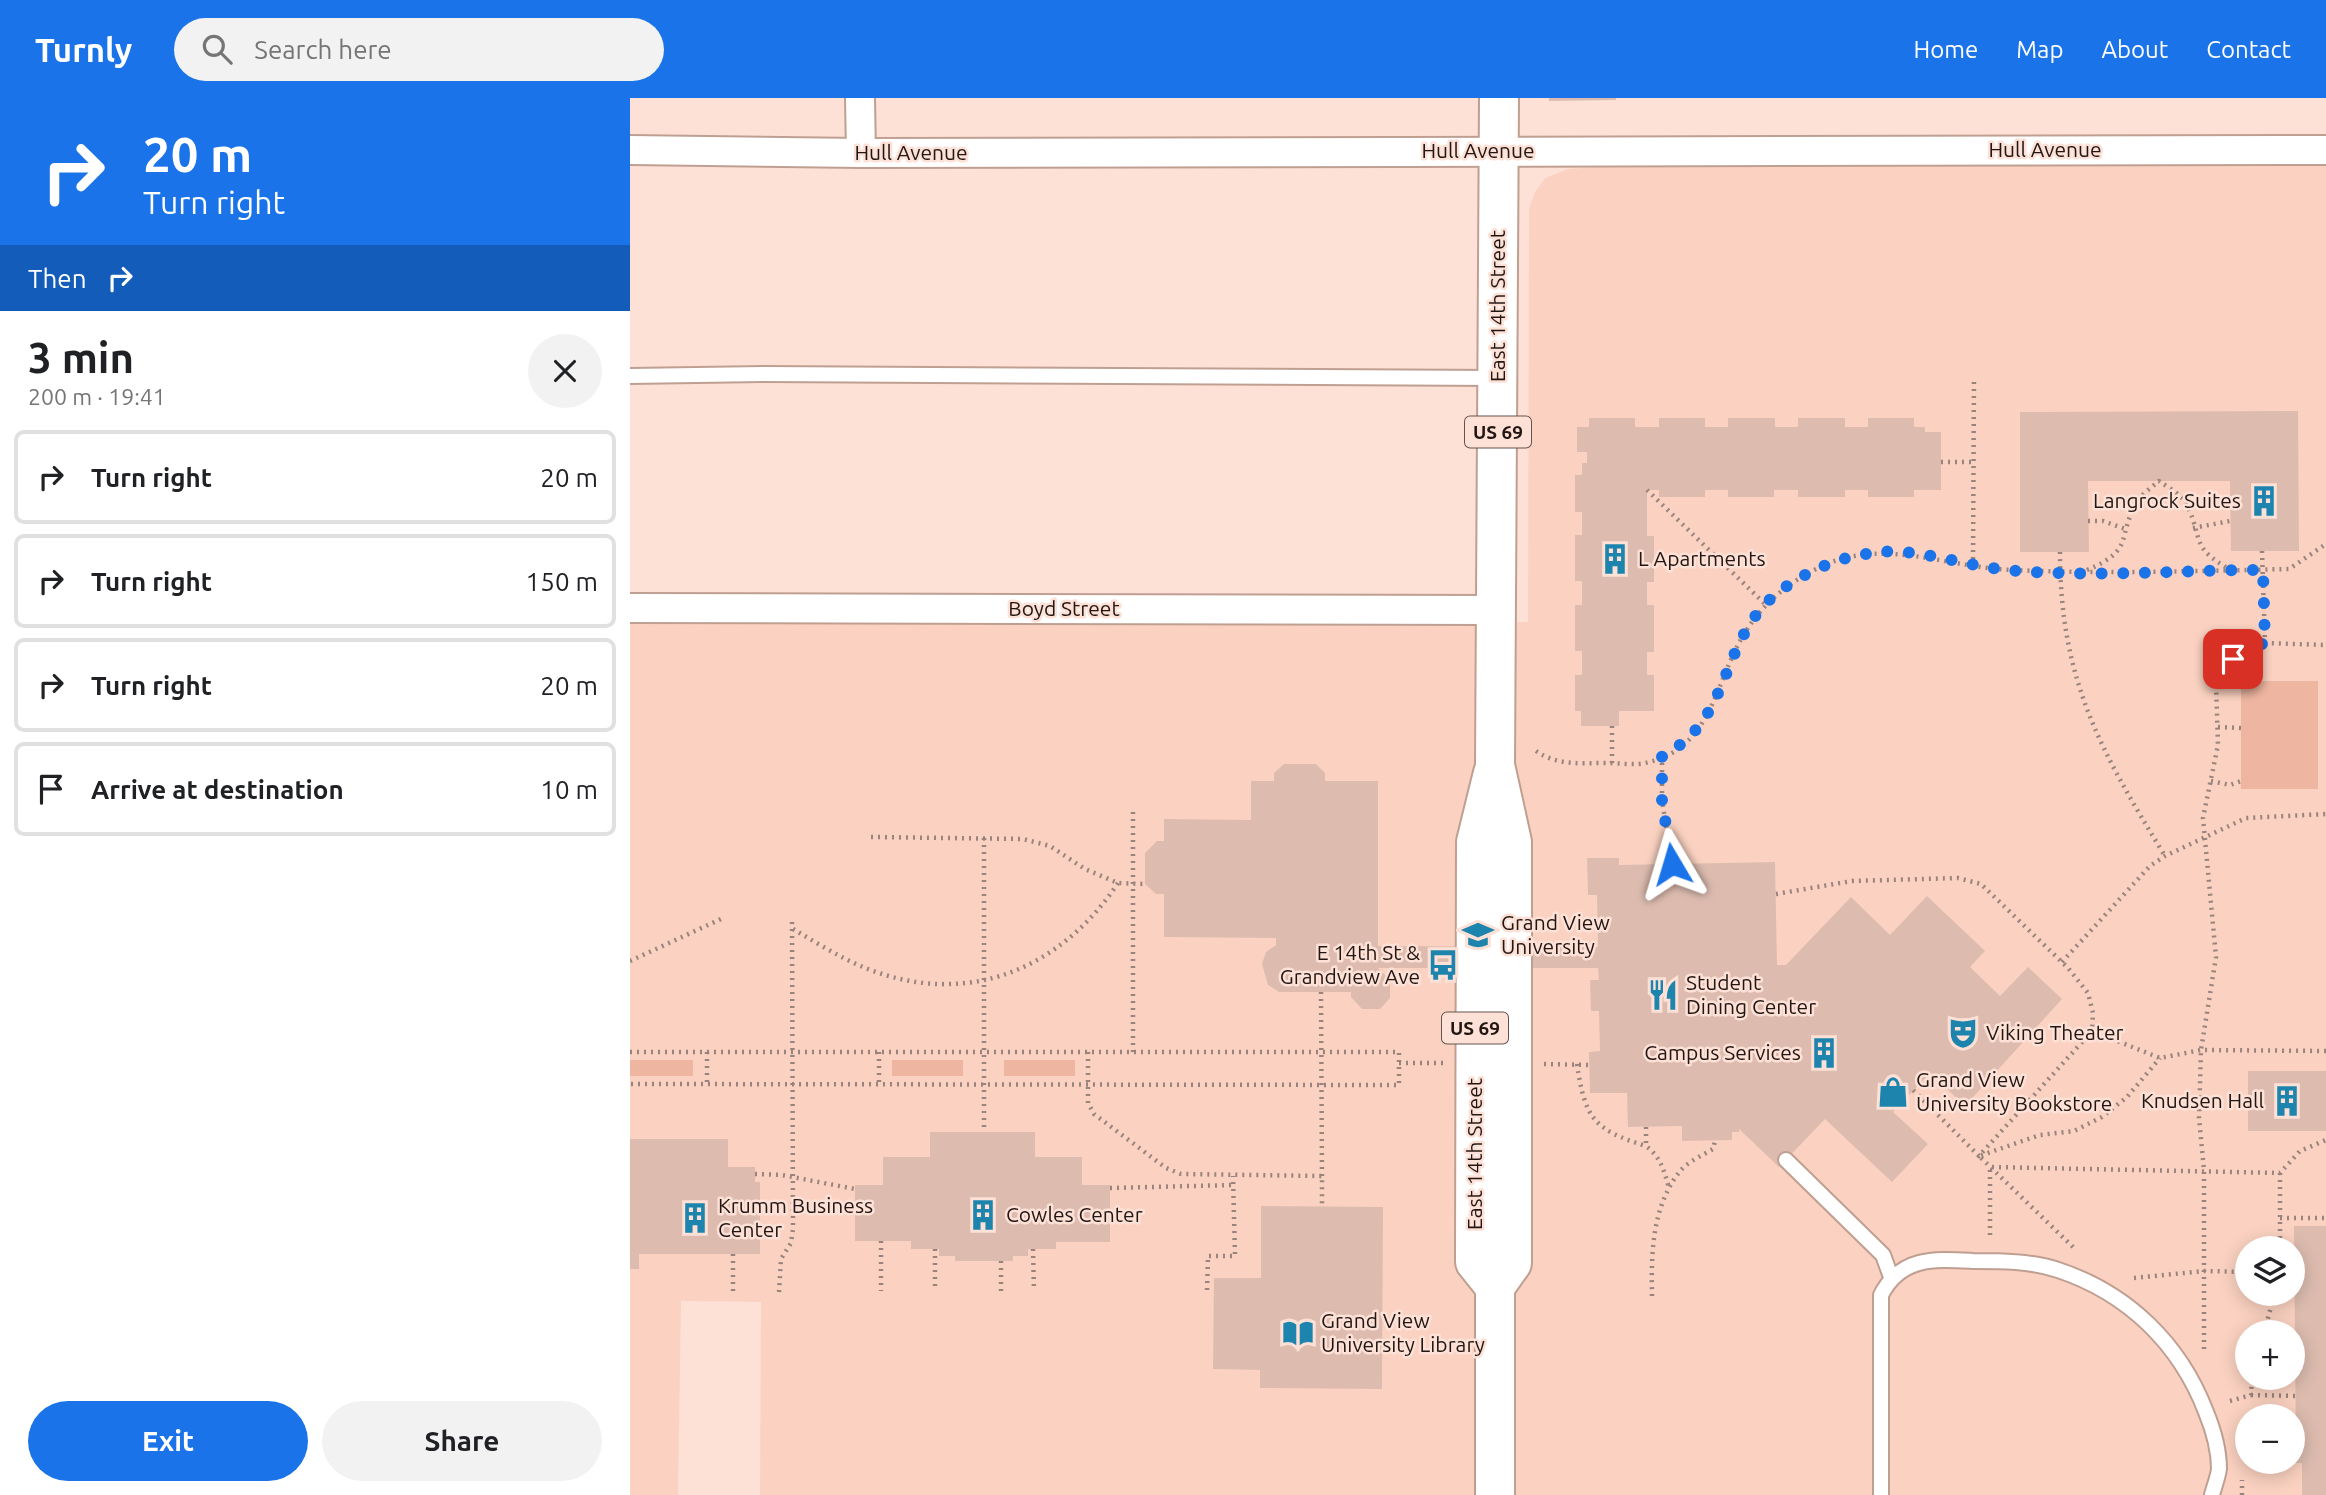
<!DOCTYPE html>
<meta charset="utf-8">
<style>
:root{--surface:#fff;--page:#f2f2f2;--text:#202124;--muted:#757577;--line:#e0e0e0;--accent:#1a73e8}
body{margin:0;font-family:Ubuntu,sans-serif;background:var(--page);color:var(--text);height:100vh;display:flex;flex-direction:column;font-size:26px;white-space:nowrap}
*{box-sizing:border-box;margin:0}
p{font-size:23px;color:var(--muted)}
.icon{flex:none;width:38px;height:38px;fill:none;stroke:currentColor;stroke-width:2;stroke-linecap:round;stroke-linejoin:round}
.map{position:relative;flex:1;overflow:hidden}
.panel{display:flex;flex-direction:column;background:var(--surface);width:630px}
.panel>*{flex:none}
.top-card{background:#1a73e8;color:#fff;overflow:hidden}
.tools{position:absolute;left:1605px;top:1138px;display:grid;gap:14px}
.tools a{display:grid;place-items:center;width:70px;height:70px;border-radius:50%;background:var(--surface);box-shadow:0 4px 18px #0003;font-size:35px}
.pin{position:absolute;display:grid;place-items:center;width:60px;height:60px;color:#fff;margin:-30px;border-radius:14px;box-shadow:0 4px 10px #0006}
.me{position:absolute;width:77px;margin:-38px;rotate:353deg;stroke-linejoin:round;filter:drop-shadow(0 0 5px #0008)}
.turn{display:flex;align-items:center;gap:24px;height:147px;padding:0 28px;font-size:32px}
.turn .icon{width:91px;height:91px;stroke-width:2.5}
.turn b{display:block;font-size:49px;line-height:60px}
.then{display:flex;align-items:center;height:66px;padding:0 28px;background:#0003;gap:14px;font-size:26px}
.round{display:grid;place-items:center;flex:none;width:74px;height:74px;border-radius:37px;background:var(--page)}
.summary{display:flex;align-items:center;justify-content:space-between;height:119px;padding:0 28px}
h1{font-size:42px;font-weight:700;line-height:52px}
.action{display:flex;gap:14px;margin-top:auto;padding:14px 28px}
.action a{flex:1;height:80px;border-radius:42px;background:var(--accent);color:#fff;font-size:28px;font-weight:700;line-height:80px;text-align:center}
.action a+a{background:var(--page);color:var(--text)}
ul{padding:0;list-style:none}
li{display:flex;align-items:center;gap:21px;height:94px;margin:0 14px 10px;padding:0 14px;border:4px solid var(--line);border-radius:10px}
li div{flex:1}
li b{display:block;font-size:26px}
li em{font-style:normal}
header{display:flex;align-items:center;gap:42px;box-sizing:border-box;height:98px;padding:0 35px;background:var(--accent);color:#fff}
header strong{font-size:33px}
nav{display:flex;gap:38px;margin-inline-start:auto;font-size:24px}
.search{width:490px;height:63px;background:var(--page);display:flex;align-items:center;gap:18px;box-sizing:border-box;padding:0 24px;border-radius:38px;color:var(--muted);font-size:26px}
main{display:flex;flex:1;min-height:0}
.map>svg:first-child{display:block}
.built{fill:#fbd2c1;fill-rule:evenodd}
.green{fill:#eeb6a0}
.building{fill:#ddbcaf}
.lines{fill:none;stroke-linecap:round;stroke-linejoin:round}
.lane-casing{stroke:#bf9f92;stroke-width:18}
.street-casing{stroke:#bf9f92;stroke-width:32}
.primary-casing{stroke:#bf9f92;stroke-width:42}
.path{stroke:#99847d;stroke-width:4.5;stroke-dasharray:2 5;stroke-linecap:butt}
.lane{stroke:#fff;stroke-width:14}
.street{stroke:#fff;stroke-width:28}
.primary{stroke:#fff;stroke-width:38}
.route{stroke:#1a73e8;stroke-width:12;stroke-dasharray:0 21.6}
.labels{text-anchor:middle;stroke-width:5;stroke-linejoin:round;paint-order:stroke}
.shield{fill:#fde1d7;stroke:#64534d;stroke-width:2}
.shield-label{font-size:19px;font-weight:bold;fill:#221612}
.street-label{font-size:21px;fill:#221612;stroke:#fde1d7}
.poi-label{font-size:21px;fill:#221612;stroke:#fde1d7;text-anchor:start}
</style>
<header>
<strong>Turnly</strong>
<div class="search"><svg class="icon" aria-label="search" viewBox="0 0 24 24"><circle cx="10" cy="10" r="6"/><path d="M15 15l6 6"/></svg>Search here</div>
<nav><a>Home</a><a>Map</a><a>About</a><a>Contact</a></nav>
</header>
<main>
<section class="panel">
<div class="top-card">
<div class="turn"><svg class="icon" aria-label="right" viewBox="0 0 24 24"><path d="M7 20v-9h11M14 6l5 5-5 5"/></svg><div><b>20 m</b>Turn right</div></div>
<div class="then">Then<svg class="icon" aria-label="right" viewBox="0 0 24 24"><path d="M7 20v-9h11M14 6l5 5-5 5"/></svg></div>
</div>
<div class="summary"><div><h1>3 min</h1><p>200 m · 19:41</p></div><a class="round"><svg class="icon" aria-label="close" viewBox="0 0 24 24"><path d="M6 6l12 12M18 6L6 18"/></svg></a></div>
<ul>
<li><svg class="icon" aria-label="right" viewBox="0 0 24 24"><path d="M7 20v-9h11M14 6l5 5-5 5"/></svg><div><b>Turn right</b></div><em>20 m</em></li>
<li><svg class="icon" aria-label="right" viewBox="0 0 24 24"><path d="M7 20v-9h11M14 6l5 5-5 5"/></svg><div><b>Turn right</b></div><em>150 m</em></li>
<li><svg class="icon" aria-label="right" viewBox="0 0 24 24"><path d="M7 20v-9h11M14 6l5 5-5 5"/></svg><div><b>Turn right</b></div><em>20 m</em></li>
<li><svg class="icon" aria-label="arrive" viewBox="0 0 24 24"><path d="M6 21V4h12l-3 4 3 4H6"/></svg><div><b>Arrive at destination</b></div><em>10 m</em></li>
</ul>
<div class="action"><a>Exit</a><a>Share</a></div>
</section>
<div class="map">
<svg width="1696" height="1397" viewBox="0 0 1696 1397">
<rect width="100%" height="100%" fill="#fde1d7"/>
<path class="built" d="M1696,64V1397H130L131,1204L51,1203L48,1397H0V523L898,524L899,111L905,94L915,80L938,71L997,67ZM1617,1150H1662V1195H1617ZM1617,1234H1662V1279H1617ZM1617,1318H1662V1363H1617Z"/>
<g class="green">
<rect x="1611" y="583" width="77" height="108"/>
<rect x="0" y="962" width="63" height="16"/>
<rect x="262" y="962" width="71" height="16"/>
<polygon points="445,962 445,978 374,978 374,962"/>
</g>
<g class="building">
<polygon points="919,0 986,0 986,2 919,3"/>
<polygon points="1668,313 1669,453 1601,453 1600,383 1458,383 1459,454 1390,454 1390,314"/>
<polygon points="959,320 1005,320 1005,329 1029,329 1029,320 1075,320 1075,329 1098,329 1098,320 1145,320 1145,329 1168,329 1168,320 1215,320 1215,329 1238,329 1238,320 1284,320 1284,329 1295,329 1295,334 1311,334 1311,392 1284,392 1284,399 1238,399 1238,392 1215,392 1215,399 1168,399 1168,392 1144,392 1144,399 1098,399 1098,392 1075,392 1075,399 1029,399 1029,392 1017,392 1017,438 1024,438 1024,484 1017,484 1017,507 1024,507 1024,554 1017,554 1017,577 1024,577 1024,613 989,613 989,628 951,628 951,613 945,613 945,577 952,577 952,553 945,553 945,507 952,507 952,483 945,483 945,437 952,437 952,414 945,414 945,377 952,377 952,365 957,365 957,354 947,354 947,329 959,329"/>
<polygon points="654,666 686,666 695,675 695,683 748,683 748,848 968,849 967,797 958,797 957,760 989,760 989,767 1145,764 1147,867 1156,867 1221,799 1260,837 1297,798 1355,853 1340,869 1370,898 1398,869 1432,901 1335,1008 1300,975 1263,1014 1298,1046 1262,1084 1195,1021 1149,1069 1109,1031 1109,1034 1102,1034 1102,1042 1052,1043 1052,1028 998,1029 997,995 960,995 959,954 970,953 969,913 961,913 960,882 969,882 968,870 748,870 760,882 760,900 750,911 732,911 721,899 721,894 649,894 638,887 632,866 636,854 646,847 646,840 534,839 534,796 526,796 515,786 515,755 527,743 534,743 534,721 621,722 621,683 644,683 644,675"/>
<rect x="1618" y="973" width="78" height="60"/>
<polygon points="300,1034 405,1034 405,1059 452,1059 452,1087 480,1087 480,1144 426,1144 426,1151 398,1151 398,1158 383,1158 383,1163 325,1163 325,1158 309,1158 309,1151 281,1151 281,1143 225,1143 225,1087 253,1087 253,1059 300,1059"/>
<polygon points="0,1041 98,1041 98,1069 125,1069 125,1084 130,1084 130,1156 9,1156 9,1171 0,1171"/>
<polygon points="631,1108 753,1109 752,1291 630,1290 630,1272 583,1271 584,1180 631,1180"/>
<polygon points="1664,1128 1696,1128 1696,1397 1672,1397 1672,1365 1666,1365"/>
</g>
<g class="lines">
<defs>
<g id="lane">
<polyline points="0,278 133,276 867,280"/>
<polyline points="1156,1062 1253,1157 1261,1179"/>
<path d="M1251,1397V1197C1271,1158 1305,1161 1343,1163C1371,1163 1401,1163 1428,1172C1498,1195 1550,1246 1576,1314C1583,1331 1589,1353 1589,1371C1588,1379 1584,1389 1582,1397"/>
</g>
<g id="street">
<polyline points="230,0 231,55"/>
<polyline points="0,52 231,55 1696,52"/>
<polyline points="0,510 867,512"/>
</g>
<g id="primary">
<polyline points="863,675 846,744 845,1164 865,1189"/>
<polyline points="865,1397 865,1189 882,1165 882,744 865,667 869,0"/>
</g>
</defs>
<use href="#lane" class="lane-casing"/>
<use href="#street" class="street-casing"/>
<use href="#primary" class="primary-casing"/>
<g class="path">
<polyline points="1311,364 1344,364"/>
<polyline points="1017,392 1135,506"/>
<polyline points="1458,423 1473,423 1498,432"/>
<polyline points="1563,430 1600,423"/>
<polyline points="1632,453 1635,545"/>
<path d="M1430,454C1430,581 1470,652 1535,758"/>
<polyline points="1343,468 1344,279"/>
<path d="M1457,472C1508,451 1485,436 1509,402C1514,394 1522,389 1529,383C1539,390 1553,397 1558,409C1573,443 1561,449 1599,471"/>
<polyline points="982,628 982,665"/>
<polyline points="1588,629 1611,630"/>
<path d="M906,653C928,668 950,665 977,665C990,665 1007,668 1019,664C1082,649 1085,584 1113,538C1131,507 1155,487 1186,471C1251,437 1316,470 1383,472C1475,476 1567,473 1659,471L1696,446"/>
<polyline points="1032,658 1032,702 1042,766"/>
<polyline points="1581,683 1600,687 1611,683"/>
<polyline points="503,714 503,954"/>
<polyline points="241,739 393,741 420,748 455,771 488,785 515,786"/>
<polyline points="354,740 354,1034"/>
<polyline points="1146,796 1222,783 1328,780 1351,786 1438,870 1458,895 1463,915 1462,933 1349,1058 1283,992"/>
<path d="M163,831C187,845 212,861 238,871C338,910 431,871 488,785"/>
<polyline points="0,863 91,821"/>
<polyline points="1432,864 1520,768 1535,758 1616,720 1696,716"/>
<polyline points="691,894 692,1078"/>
<polyline points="1462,933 1530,960 1571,952 1696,953"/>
<polyline points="0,954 769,954 769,987 0,986"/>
<polyline points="77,954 77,986"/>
<polyline points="249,954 249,987"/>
<polyline points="458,954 458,1005 464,1016 536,1070 551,1076 692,1078 692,1109"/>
<polyline points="769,965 814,965"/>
<polyline points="914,966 959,967"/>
<path d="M947,966C955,1021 964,1032 1016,1048"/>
<path d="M1016,1029V1048C1031,1059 1034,1073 1039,1090"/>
<polyline points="1650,1075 1650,1150"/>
<polyline points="125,1076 152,1077 225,1091"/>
<polyline points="480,1090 603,1087"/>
<polyline points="1650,1120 1696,1120"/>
<polyline points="1360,1137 1360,1069 1650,1075 1670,1053 1696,1042"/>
<polyline points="251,1143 251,1193"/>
<polyline points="1443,1149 1349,1058 1410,1037 1444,1033 1472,1019 1497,999 1530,960"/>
<polyline points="305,1151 305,1193"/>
<polyline points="403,1151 404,1193"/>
<polyline points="103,1156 103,1194"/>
<polyline points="371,1163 371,1193"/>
<polyline points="1662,1174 1665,1174"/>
<polyline points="1504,1180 1574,1173 1617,1174"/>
<polyline points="577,1192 578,1158 605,1158 603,1078"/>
<polyline points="149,1194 151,1161 161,1145 163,1131 162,821"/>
<path d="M1022,1198C1021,1155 1022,1107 1051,1072C1059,1063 1073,1057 1083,1051L1085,1043"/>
<polyline points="1634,1234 1645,1195"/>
<polyline points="1574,1251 1574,1072 1569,1020 1571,952 1586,859 1573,720 1588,647 1586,587 1592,573 1617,551 1635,545 1696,547"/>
<polyline points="1621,1297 1666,1298"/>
<polyline points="1600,1303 1621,1297 1622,1279"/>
<polyline points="1662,1359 1666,1359"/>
<polyline points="1612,1397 1612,1382"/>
</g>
<use href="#lane" class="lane"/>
<use href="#street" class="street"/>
<use href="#primary" class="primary"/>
</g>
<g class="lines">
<path class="route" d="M1042,766L1032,702V658C1103,622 1088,545 1145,497C1176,472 1213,457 1252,454C1287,450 1340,469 1378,472C1462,480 1548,472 1633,472L1635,545L1617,551L1603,561"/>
</g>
<defs>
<symbol id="building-bare" viewBox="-9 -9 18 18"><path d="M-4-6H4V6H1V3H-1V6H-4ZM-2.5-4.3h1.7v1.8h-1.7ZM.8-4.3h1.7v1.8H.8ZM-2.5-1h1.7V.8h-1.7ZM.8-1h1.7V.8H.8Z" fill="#1d84ad" stroke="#fde1d7" stroke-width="2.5" paint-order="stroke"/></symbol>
<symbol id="university-bare" viewBox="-9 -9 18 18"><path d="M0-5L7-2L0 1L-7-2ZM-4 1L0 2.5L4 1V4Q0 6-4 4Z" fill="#1d84ad" stroke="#fde1d7" stroke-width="2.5" paint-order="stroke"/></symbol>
<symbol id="bus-bare" viewBox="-9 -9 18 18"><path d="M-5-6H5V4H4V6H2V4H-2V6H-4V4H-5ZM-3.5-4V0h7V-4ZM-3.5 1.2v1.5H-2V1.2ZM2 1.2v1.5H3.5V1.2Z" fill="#1d84ad" stroke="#fde1d7" stroke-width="2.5" paint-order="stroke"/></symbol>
<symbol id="restaurant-bare" viewBox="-9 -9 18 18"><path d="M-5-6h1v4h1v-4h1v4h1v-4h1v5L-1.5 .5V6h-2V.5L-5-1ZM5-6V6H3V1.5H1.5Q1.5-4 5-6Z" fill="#1d84ad" stroke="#fde1d7" stroke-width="2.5" paint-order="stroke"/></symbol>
<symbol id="theatre-bare" viewBox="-9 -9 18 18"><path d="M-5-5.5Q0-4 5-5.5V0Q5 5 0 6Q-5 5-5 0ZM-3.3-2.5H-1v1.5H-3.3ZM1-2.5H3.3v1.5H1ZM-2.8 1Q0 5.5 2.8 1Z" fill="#1d84ad" stroke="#fde1d7" stroke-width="2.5" paint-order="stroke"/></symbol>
<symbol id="shop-bare" viewBox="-9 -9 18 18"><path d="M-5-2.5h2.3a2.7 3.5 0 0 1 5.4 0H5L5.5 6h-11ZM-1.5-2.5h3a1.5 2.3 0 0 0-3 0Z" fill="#1d84ad" stroke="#fde1d7" stroke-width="2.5" paint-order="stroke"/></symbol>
<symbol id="library-bare" viewBox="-9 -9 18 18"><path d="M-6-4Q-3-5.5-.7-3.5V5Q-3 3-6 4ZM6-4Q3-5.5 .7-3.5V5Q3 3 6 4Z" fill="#1d84ad" stroke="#fde1d7" stroke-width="2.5" paint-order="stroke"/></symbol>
</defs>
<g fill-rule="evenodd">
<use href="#building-bare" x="1612" y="381" width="44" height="44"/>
<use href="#building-bare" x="963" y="439" width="44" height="44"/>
<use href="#university-bare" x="826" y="815" width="44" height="44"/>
<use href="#bus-bare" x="791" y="845" width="44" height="44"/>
<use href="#restaurant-bare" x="1011" y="875" width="44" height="44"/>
<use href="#theatre-bare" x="1311" y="913" width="44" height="44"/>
<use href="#building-bare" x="1172" y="933" width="44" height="44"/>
<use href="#shop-bare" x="1241" y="972" width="44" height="44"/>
<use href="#building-bare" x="1635" y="981" width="44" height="44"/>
<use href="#building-bare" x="331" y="1095" width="44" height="44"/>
<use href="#building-bare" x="43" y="1098" width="44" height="44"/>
<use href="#library-bare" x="646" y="1213" width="44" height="44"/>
</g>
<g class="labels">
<g class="shield">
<rect x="835" y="318.5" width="66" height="31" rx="5"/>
<rect x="812" y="914.5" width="66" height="31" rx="5"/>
</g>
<g class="shield-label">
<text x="868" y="341">US 69</text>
<text x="845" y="937">US 69</text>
</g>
<g class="street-label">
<text x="1415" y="59">Hull Avenue</text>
<text x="848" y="60">Hull Avenue</text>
<text x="281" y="62">Hull Avenue</text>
<text transform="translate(868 208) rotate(-90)" y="7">East 14th Street</text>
<text x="434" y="518">Boyd Street</text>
<text transform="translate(845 1056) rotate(-90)" y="7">East 14th Street</text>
</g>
<g class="poi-label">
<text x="1611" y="410" text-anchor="end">Langrock Suites</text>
<text x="1008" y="468">L Apartments</text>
<text x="871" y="832">Grand View<tspan x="871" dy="24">University</tspan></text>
<text x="790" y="862" text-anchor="end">E 14th St &amp;<tspan x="790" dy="24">Grandview Ave</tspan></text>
<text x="1056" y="892">Student<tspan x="1056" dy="24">Dining Center</tspan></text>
<text x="1356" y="942">Viking Theater</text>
<text x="1171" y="962" text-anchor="end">Campus Services</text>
<text x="1286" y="989">Grand View<tspan x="1286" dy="24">University Bookstore</tspan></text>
<text x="1634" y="1010" text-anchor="end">Knudsen Hall</text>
<text x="88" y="1115">Krumm Business<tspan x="88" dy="24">Center</tspan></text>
<text x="376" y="1124">Cowles Center</text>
<text x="691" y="1230">Grand View<tspan x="691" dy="24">University Library</tspan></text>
</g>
</g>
</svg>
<div class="tools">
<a><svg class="icon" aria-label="layers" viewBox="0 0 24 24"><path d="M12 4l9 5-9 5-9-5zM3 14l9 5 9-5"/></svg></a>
<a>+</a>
<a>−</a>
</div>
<div class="pin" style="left:1603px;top:561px;background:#d93025"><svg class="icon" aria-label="arrive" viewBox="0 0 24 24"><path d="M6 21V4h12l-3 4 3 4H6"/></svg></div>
<svg class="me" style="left:1042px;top:766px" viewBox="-20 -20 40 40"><path d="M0-17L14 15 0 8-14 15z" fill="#1a73e8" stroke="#fff" stroke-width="4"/></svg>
</div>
</main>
